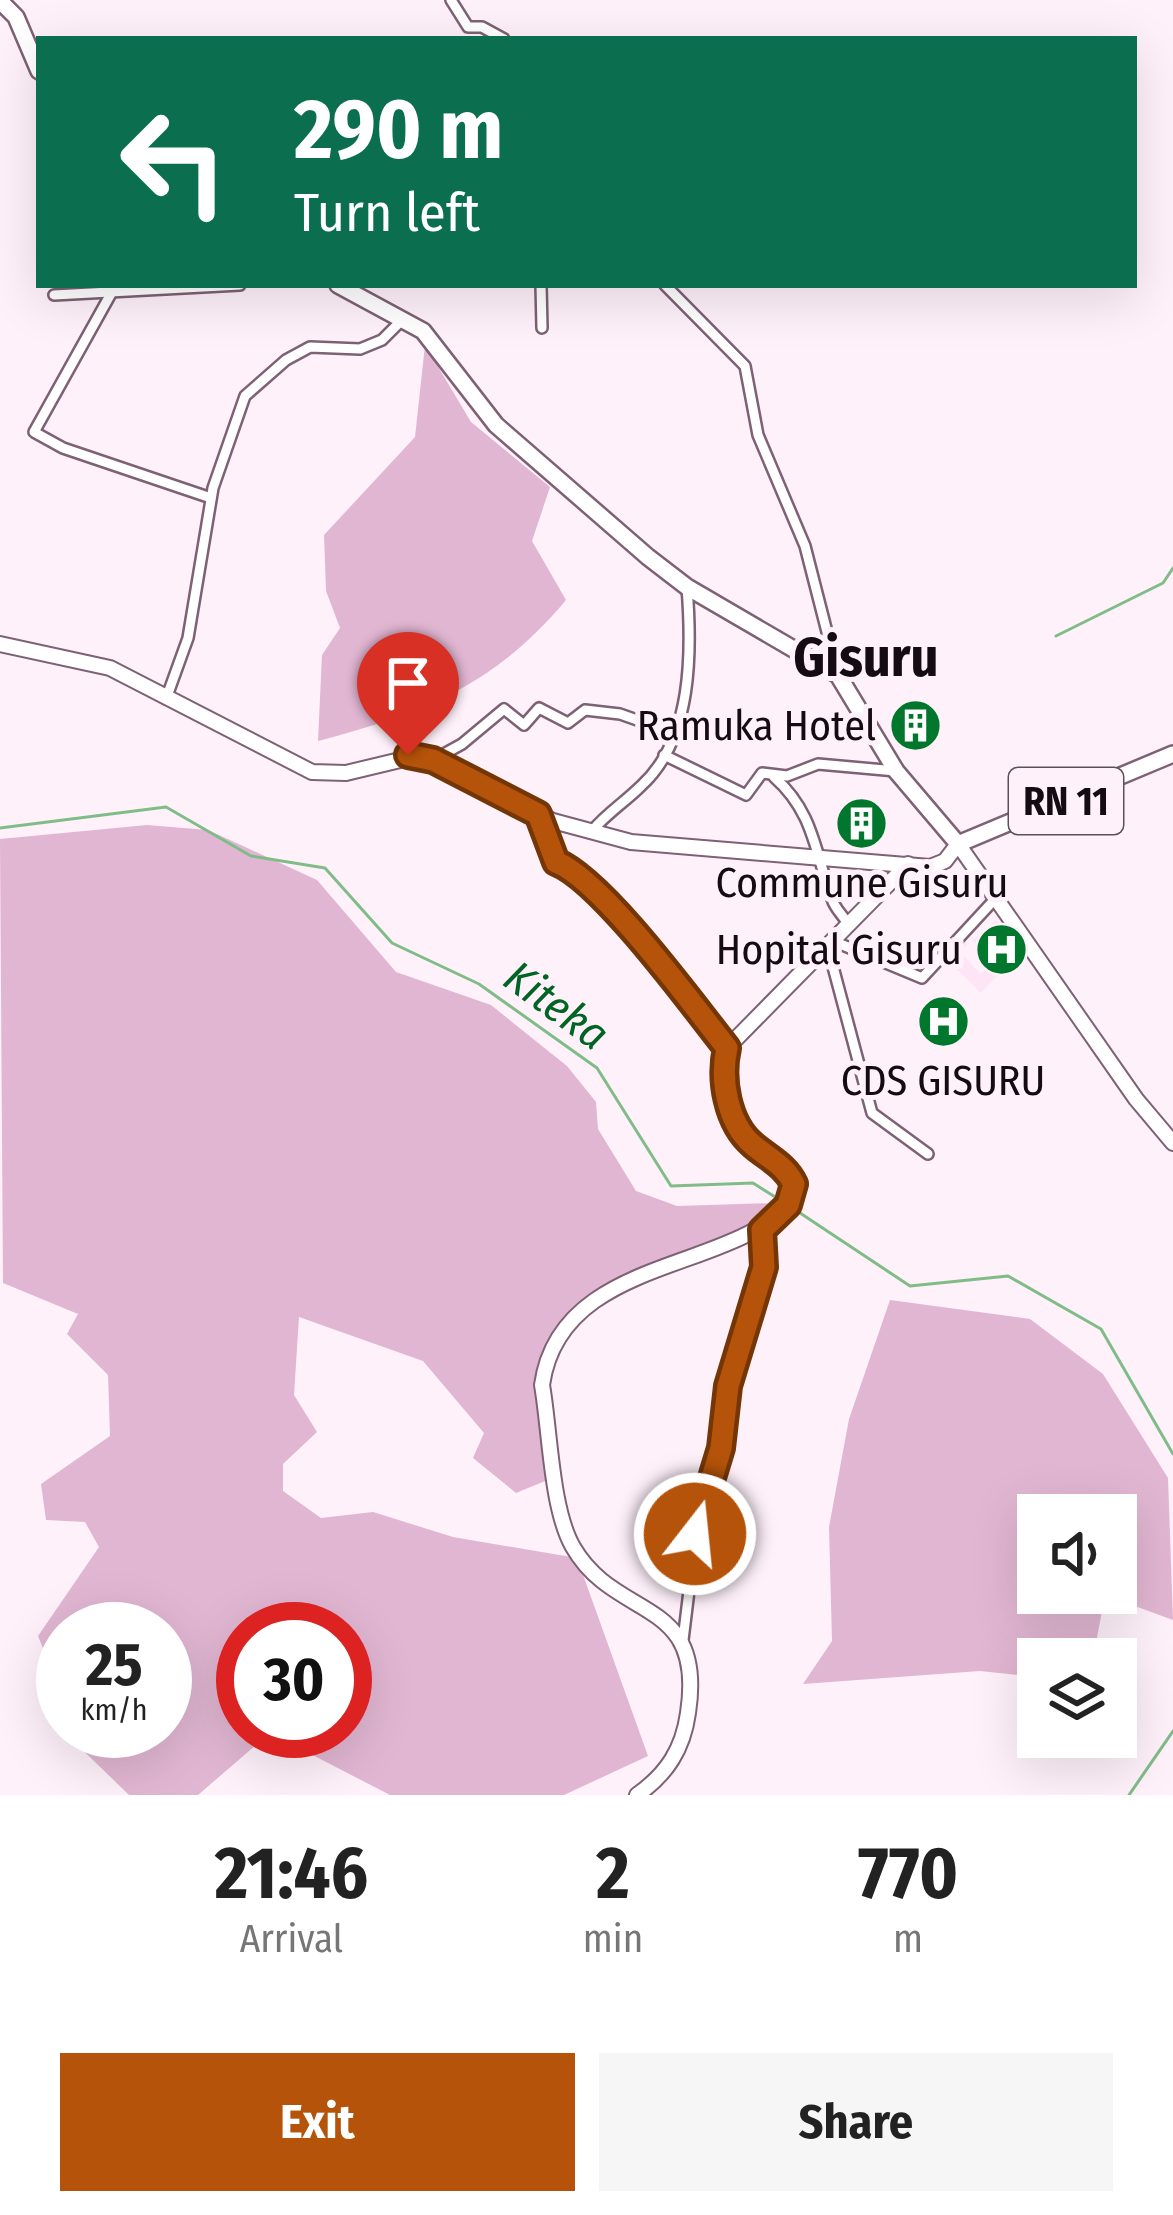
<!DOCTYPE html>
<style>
:root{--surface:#fff;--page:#f6f6f6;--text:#222;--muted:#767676;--accent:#b45309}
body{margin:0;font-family:"Fira Sans Condensed",sans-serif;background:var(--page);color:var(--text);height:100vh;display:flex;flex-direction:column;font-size:45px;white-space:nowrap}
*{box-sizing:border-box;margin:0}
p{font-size:39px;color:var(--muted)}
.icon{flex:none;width:66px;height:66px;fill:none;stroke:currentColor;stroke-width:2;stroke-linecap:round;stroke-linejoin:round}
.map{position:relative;height:1795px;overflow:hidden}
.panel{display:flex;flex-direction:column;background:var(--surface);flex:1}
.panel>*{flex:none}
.guide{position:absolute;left:36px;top:36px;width:1101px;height:252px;border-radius:0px;box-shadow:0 12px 48px #0002;background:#0b6e4f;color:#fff;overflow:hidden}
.buttons{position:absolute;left:1017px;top:1494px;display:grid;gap:24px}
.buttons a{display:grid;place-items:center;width:120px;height:120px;border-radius:0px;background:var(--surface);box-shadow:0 12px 48px #0002;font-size:60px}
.speed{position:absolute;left:36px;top:1602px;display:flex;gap:24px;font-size:60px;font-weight:700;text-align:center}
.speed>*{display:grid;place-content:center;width:156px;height:156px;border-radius:50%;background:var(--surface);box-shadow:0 12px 48px #0002;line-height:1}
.speed small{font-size:30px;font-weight:400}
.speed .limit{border:18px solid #d22;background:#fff;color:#111}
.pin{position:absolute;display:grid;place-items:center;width:102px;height:102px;color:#fff;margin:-123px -51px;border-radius:50% 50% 50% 0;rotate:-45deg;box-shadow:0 0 12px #0007}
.pin .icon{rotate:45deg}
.me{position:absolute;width:132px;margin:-66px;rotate:16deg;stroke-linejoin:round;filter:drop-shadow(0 0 9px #0008)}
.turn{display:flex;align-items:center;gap:42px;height:252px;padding:0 60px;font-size:54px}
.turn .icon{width:156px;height:156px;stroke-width:2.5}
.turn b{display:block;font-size:84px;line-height:102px}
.eta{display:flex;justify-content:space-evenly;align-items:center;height:204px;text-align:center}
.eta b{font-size:72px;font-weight:700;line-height:84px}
.cta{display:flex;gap:24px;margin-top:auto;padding:24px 60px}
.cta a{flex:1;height:138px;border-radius:0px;background:var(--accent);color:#fff;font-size:48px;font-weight:700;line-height:138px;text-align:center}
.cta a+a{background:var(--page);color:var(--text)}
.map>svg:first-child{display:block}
.built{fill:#fee5f5}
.green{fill:#e1b6d2;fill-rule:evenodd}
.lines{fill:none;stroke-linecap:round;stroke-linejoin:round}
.stream{stroke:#7fbc88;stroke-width:3}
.street-casing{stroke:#7e6174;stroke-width:14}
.secondary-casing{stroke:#7e6174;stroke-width:18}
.primary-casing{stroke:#7e6174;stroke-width:20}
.street{stroke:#fff;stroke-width:9}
.secondary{stroke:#fff;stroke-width:14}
.primary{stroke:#fff;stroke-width:15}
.route-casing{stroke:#753606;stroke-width:30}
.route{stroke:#b45309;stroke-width:21}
.labels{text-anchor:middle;stroke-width:10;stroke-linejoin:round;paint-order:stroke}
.shield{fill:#fff1fa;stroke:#5b5058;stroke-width:3}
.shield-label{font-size:39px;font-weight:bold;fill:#150b12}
.poi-label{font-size:42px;fill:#150b12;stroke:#fff1fa;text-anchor:end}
.water-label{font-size:45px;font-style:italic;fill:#006424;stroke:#fff1fa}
.district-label{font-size:54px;font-weight:bold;fill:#150b12;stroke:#fff1fa}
</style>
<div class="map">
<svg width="1173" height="1795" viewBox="0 0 1173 1795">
<rect width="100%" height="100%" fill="#fff1fa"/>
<polygon class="built" points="984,907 989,914 964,940 967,944 961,953 981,974 994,963 972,941 996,920 1024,947 981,993 939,952"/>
<g class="green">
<path d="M425,345L471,422L550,487L532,541L566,600C494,686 423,713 318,741L322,655L340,628L326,591L324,535L415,437Z"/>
<path d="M147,825L208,830L317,880L396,972L491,1005L567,1066L596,1102L598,1129L636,1191L677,1206L776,1203L780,1211L679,1256L565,1326L537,1366L550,1479L516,1493L473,1458L484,1433L423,1361L299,1317L294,1395L317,1432L283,1464V1491L321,1518L373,1512L453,1537L577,1558L648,1756L564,1795H390L270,1733L198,1795H129L63,1731H165V1629H63V1731L55,1723L58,1685L38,1636L99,1547L85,1522L46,1520L41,1484L110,1436L108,1375L67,1334L78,1314L3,1283L0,839ZM243,1629H345V1731H243Z"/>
<path d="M890,1300L1030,1319L1103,1374L1168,1478L1173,1620L1105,1595L1093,1659H1038V1677L980,1671L803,1684L832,1641L829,1527L849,1419ZM1038,1515H1116V1593H1038Z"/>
</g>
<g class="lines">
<g class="stream">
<polyline points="1056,636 1163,583 1173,568"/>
<polyline points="0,828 166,807 251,856 325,868 392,943 479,984 597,1068 671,1186 753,1183 780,1200"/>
<polyline points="788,1205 910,1286 1008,1276 1101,1329 1173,1454"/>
<polyline points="1129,1795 1173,1731"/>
</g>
<defs>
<g id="street">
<polyline points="451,0 468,27 482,27 504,39"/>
<polyline points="541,285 542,328"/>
<polyline points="665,285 745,366 758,435 805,546 838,675"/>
<polyline points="113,290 34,432 63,448 211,498"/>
<polyline points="54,295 240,285"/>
<polyline points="166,699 188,638 213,488 245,396 286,360 310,347 360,349 382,340 401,321"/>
<polyline points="664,755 746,795 762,773 787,776 818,764 896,771"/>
<polyline points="433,760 462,744 504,709 524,725 539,708 568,723 585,710 620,714 674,733"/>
<path d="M774,777C814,812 815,853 832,899C835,909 843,915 847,923"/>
<path d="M539,816L556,862C603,881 692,1003 727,1048"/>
<path d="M592,831C607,813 625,802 641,786C693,739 692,651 687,587"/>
<polyline points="833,941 922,978 995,899"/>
<polyline points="828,948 872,1113 928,1154"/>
<polyline points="683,1640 699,1509 721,1448 728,1386 764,1267 762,1230"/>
</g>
<g id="secondary">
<polyline points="0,644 110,668 312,772 346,773 421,755 553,821 631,842 930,867 945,861 958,844 1136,1099 1173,1143"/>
<path d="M637,1795C667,1774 683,1749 688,1713C706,1595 616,1622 573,1547C551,1509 550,1430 542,1385C561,1249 754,1274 794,1192C788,1143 706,1142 727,1048L908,864"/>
</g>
<g id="primary">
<polyline points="0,1 16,17 39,71"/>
<polyline points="338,285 423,331 496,425 648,557 687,587 838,675 896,771 958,844 1173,754"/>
</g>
</defs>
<use href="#street" class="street-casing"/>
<use href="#secondary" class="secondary-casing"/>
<use href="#primary" class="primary-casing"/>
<use href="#street" class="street"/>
<use href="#secondary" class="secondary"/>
<use href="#primary" class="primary"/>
</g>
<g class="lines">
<defs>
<path id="route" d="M408,755L433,760L538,814L556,862C602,880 692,1004 727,1048C720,1079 727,1123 753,1145C768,1158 785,1165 794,1184L788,1205L762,1230L764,1267L728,1386L721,1448L695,1534"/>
</defs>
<use href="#route" class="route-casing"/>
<use href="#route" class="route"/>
</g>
<defs>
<symbol id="building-disc" viewBox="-11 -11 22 22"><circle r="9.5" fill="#00772d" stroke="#fff1fa"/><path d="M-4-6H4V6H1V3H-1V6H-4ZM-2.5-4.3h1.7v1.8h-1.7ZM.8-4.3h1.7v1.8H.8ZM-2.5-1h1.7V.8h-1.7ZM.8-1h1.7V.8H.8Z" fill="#fff"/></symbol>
<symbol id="hospital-disc" viewBox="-11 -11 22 22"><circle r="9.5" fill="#00772d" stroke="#fff1fa"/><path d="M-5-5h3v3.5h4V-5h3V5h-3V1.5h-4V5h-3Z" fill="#fff"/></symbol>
</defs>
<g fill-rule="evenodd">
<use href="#building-disc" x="886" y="696" width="59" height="59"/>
<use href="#building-disc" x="832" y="794" width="59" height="59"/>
<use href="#hospital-disc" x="972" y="920" width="59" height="59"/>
<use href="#hospital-disc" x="914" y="992" width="59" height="59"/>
</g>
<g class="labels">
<rect class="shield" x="1009" y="768" width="114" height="66" rx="9"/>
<g class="shield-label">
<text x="1066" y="815">RN 11</text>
</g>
<g class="poi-label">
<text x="876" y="740">Ramuka Hotel</text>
<text x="862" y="897" text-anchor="middle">Commune Gisuru</text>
<text x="962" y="964">Hopital Gisuru</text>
<text x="943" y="1095" text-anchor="middle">CDS GISURU</text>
</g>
<g class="water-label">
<text transform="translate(557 1005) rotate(36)" y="16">Kiteka</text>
</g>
<g class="district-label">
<text x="866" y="676">Gisuru</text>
</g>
</g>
</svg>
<div class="buttons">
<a><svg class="icon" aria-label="sound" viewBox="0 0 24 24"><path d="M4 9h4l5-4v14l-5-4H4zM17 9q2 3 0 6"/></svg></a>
<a><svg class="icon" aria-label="layers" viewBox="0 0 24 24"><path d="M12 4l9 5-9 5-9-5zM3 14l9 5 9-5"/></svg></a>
</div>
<div class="speed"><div>25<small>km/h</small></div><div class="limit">30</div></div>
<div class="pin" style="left:408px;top:755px;background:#d93025"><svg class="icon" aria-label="arrive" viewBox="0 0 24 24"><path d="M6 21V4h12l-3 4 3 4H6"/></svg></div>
<svg class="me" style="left:695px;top:1534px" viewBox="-20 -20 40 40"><circle r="17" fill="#b45309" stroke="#fff" stroke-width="3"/><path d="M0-11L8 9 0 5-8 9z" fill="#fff"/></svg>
<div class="guide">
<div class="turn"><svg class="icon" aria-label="left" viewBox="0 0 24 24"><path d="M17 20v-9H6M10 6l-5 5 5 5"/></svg><div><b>290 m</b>Turn left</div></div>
</div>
</div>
<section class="panel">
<div class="eta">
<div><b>21:46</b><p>Arrival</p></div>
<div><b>2</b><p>min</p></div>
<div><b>770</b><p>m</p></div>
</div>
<div class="cta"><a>Exit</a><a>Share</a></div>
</section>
